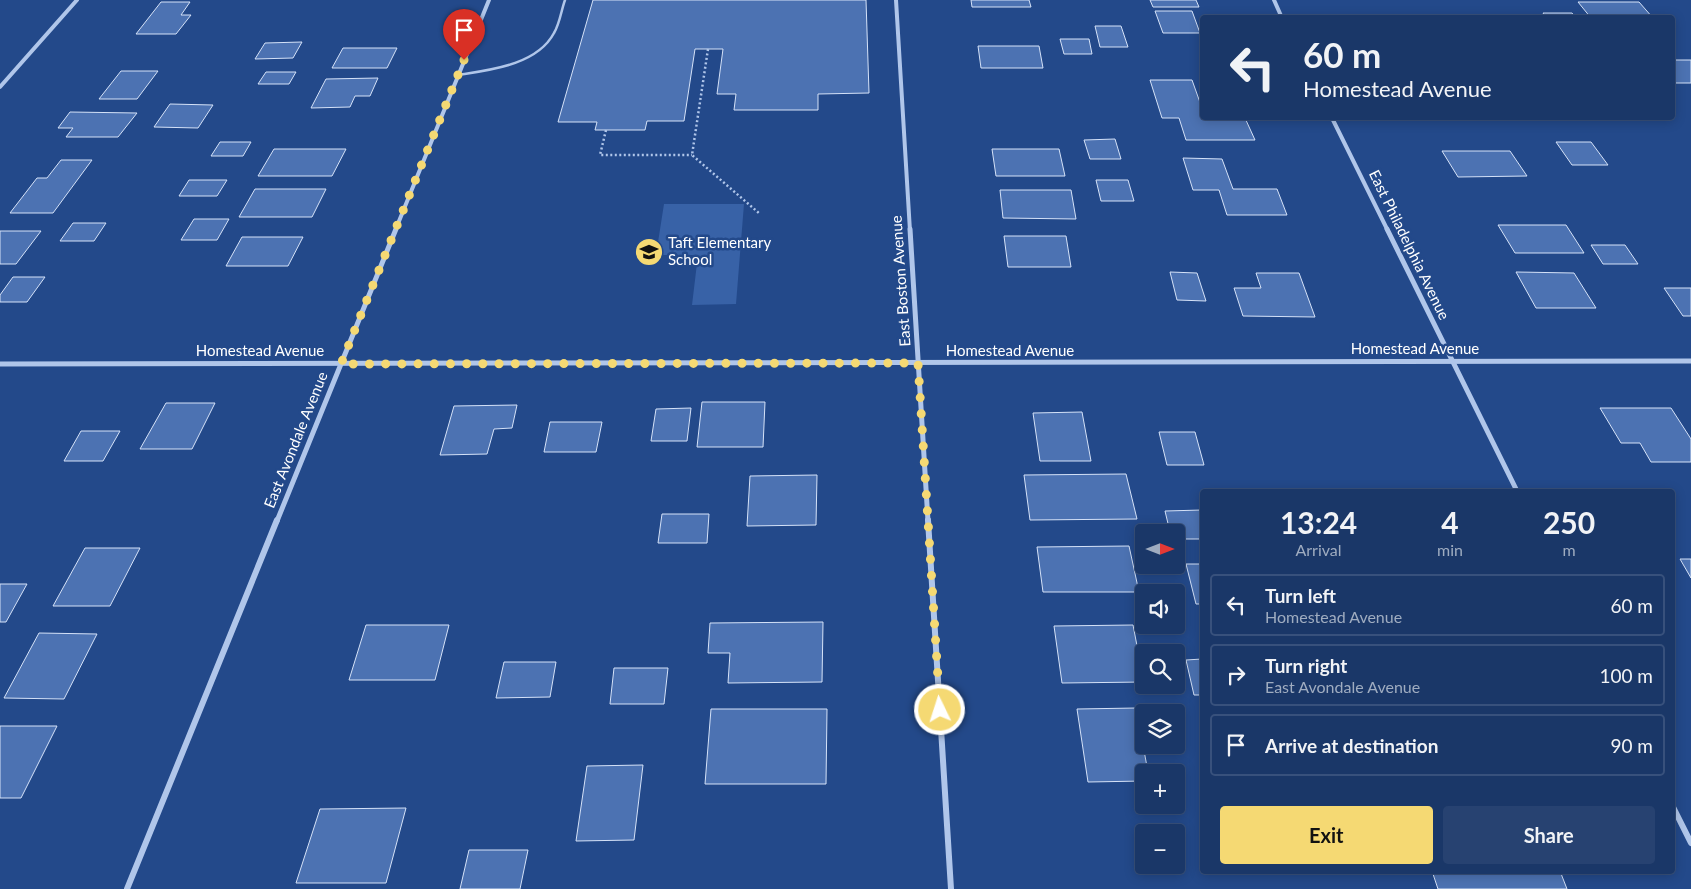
<!DOCTYPE html>
<meta charset="utf-8">
<style>
:root{--surface:#1a3768;--page:#274271;--text:#f1f3f6;--muted:#9facc0;--line:#38517c;--accent:#f5d973}
body{margin:0;font-family:Lato,sans-serif;background:var(--page);color:var(--text);height:100vh;display:flex;flex-direction:column;font-size:19px;white-space:nowrap}
*{box-sizing:border-box;margin:0}
p{font-size:16px;color:var(--muted)}
.icon{flex:none;width:28px;height:28px;fill:none;stroke:currentColor;stroke-width:2;stroke-linecap:round;stroke-linejoin:round}
.map{position:relative;flex:1;overflow:hidden}
.panel{position:absolute;left:1200px;top:489px;width:475px;height:385px;display:flex;flex-direction:column;background:var(--surface);border-radius:5px;box-shadow:0 2px 12px #0003,0 0 0 1px var(--line)}
.panel>*{flex:none}
.hud{position:absolute;left:1200px;top:15px;width:475px;height:105px;border-radius:5px;box-shadow:0 2px 12px #0003,0 0 0 1px var(--line);background:#1a3768;color:var(--text);overflow:hidden}
.needle{width:32px;rotate:90deg}
.controls{position:absolute;left:1135px;top:524px;display:grid;gap:10px}
.controls a{display:grid;place-items:center;width:50px;height:50px;border-radius:5px;background:var(--surface);box-shadow:0 2px 12px #0003,0 0 0 1px var(--line);font-size:25px}
.pin{position:absolute;display:grid;place-items:center;width:42px;height:42px;color:#fff;margin:-51px -21px;border-radius:50% 50% 50% 0;rotate:-45deg;box-shadow:0 0 5px #0007}
.pin .icon{rotate:45deg}
.me{position:absolute;width:55px;margin:-28px;rotate:356deg;stroke-linejoin:round;filter:drop-shadow(0 0 4px #0008)}
.turn{display:flex;align-items:center;gap:18px;height:105px;padding:0 20px;font-size:22px}
.turn .icon{width:65px;height:65px;stroke-width:2.5}
.turn b{display:block;font-size:35px;line-height:42px}
.eta{display:flex;justify-content:space-evenly;align-items:center;height:85px;text-align:center}
.eta b{font-size:30px;font-weight:700;line-height:35px}
.action{display:flex;gap:10px;margin-top:auto;padding:10px 20px}
.action a{flex:1;height:58px;border-radius:5px;background:var(--accent);color:#111;font-size:20px;font-weight:700;line-height:58px;text-align:center}
.action a+a{background:var(--page);color:var(--text)}
ul{padding:0;list-style:none}
li{display:flex;align-items:center;gap:15px;height:62px;margin:0 10px 8px;padding:0 10px;border:2px solid var(--line);border-radius:5px}
li div{flex:1}
li b{display:block;font-size:19px}
li em{font-style:normal}
.map>svg:first-child{display:block}
.green{fill:#3862a7}
.building{fill:#4c72b2;stroke:#d5e2f8}
.lines{fill:none;stroke-linecap:round;stroke-linejoin:round}
.path{stroke:#b0c6ea;stroke-width:2.5;stroke-dasharray:2 2.5;stroke-linecap:butt}
.lane{stroke:#b0c6ea;stroke-width:2.5}
.street-far2{stroke:#b0c6ea;stroke-width:4}
.street-far1{stroke:#b0c6ea;stroke-width:5}
.street{stroke:#b0c6ea;stroke-width:6}
.route{stroke:#f5d973;stroke-width:9;stroke-dasharray:0 16.2}
.labels{text-anchor:middle;stroke-width:5;stroke-linejoin:round;paint-order:stroke}
.poi-label{font-size:15px;fill:#fff;stroke:#23498a;text-anchor:start}
.street-label{font-size:15px;fill:#fff;stroke:#23498a}
</style>
<div class="map">
<svg width="1691" height="889" viewBox="0 0 1691 889">
<rect width="100%" height="100%" fill="#23498a"/>
<polygon class="green" points="664,204 744,204 736,304 692,305 698,255 656,255"/>
<g class="building">
<polygon points="593,0 866,0 869,93 818,94 818,110 734,110 736,94 717,94 723,49 695,49 684,121 647,121 645,130 595,130 597,122 558,122"/>
<polygon points="971,0 1029,0 1031,7 972,7"/>
<polygon points="1150,0 1196,0 1199,7 1153,7"/>
<polygon points="161,2 190,2 181,15 191,15 176,34 136,34"/>
<polygon points="1578,2 1639,2 1653,18 1591,18"/>
<polygon points="1155,11 1192,11 1200,33 1163,33"/>
<polygon points="1543,13 1572,13 1576,18 1546,18"/>
<polygon points="1374,16 1416,16 1417,18 1376,18"/>
<polygon points="1095,26 1121,26 1128,47 1100,47"/>
<polygon points="1060,39 1089,39 1092,54 1064,54"/>
<polygon points="302,42 293,58 255,59 265,43"/>
<polygon points="978,46 1039,46 1043,68 981,68"/>
<polygon points="343,48 397,48 387,68 332,68"/>
<polygon points="1672,60 1691,60 1691,83 1676,83 1672,79"/>
<polygon points="121,71 158,71 137,99 99,99"/>
<polygon points="266,72 296,72 289,84 258,84"/>
<polygon points="378,78 370,96 355,96 350,107 311,108 326,79"/>
<polygon points="1150,80 1192,80 1202,108 1202,118 1245,118 1255,140 1186,140 1179,118 1162,118"/>
<polygon points="170,104 213,105 198,128 154,127"/>
<polygon points="70,112 137,113 118,137 66,137 73,128 58,128"/>
<polygon points="1115,139 1121,159 1090,159 1084,140"/>
<polygon points="220,142 251,142 243,156 211,156"/>
<polygon points="1556,142 1591,142 1608,165 1572,165"/>
<polygon points="274,149 346,149 332,176 258,176"/>
<polygon points="992,149 1059,149 1065,176 996,176"/>
<polygon points="1442,151 1510,151 1527,176 1458,177"/>
<polygon points="1183,158 1222,159 1233,189 1277,189 1287,215 1227,215 1219,190 1193,190"/>
<polygon points="61,160 92,160 53,213 10,213 37,178 47,178"/>
<polygon points="189,180 227,180 217,196 179,196"/>
<polygon points="1096,180 1128,180 1134,201 1101,201"/>
<polygon points="255,189 326,189 312,217 239,217"/>
<polygon points="1000,190 1071,190 1076,219 1003,218"/>
<polygon points="194,219 229,219 217,240 181,240"/>
<polygon points="73,223 106,223 94,241 60,241"/>
<polygon points="1498,225 1566,225 1584,253 1515,253"/>
<polygon points="0,231 41,231 16,264 0,264"/>
<polygon points="1004,236 1066,236 1071,267 1008,267"/>
<polygon points="242,237 303,237 288,266 226,266"/>
<polygon points="1591,245 1625,245 1638,264 1603,264"/>
<polygon points="1170,272 1197,273 1206,301 1177,300"/>
<polygon points="1516,272 1574,273 1596,308 1536,308"/>
<polygon points="1256,273 1299,273 1315,317 1243,316 1234,288 1261,288"/>
<polygon points="13,277 45,277 27,302 0,302 0,295"/>
<polygon points="1664,288 1691,288 1691,316 1683,316"/>
<polygon points="702,402 765,402 763,447 697,447"/>
<polygon points="166,403 215,403 192,449 140,449"/>
<polygon points="517,405 512,428 494,429 487,454 440,455 454,406"/>
<polygon points="691,408 687,441 651,441 656,409"/>
<polygon points="1600,408 1671,408 1691,439 1691,462 1651,462 1640,443 1621,443"/>
<polygon points="1082,412 1091,461 1040,461 1033,413"/>
<polygon points="550,422 602,422 596,452 544,452"/>
<polygon points="81,431 120,431 103,461 64,461"/>
<polygon points="1159,432 1195,432 1204,465 1167,465"/>
<polygon points="1126,474 1137,519 1030,520 1024,475"/>
<polygon points="817,475 816,525 747,526 750,476"/>
<polygon points="1202,510 1202,539 1176,539 1176,532 1170,532 1165,511"/>
<polygon points="662,514 709,514 707,543 658,543"/>
<polygon points="1129,546 1139,592 1043,592 1037,547"/>
<polygon points="85,548 140,548 110,606 53,606"/>
<polygon points="1680,559 1691,559 1691,578"/>
<polygon points="1186,564 1202,564 1202,604 1196,604"/>
<polygon points="0,584 27,584 6,622 0,622"/>
<polygon points="823,622 822,682 728,683 730,653 708,653 710,623"/>
<polygon points="366,625 449,625 435,680 349,680"/>
<polygon points="1133,625 1144,682 1062,683 1054,626"/>
<polygon points="39,633 97,634 64,699 4,698"/>
<polygon points="1202,659 1202,695 1194,695 1186,660"/>
<polygon points="504,662 556,662 550,697 496,698"/>
<polygon points="614,668 668,668 664,704 610,704"/>
<polygon points="1136,708 1148,772 1144,772 1144,781 1088,782 1077,709"/>
<polygon points="711,709 827,709 826,784 705,784"/>
<polygon points="0,726 57,726 21,798 0,798"/>
<polygon points="643,765 634,840 576,841 587,766"/>
<polygon points="406,808 386,883 296,883 320,809"/>
<polygon points="469,850 528,850 520,889 460,889"/>
<polygon points="1432,871 1560,871 1567,889 1438,889"/>
</g>
<g class="lines">
<g class="path">
<polyline points="708,49 692,155 760,214"/>
<polyline points="606,130 600,155 692,155"/>
</g>
<path class="lane" d="M458,75C490,70 537,65 554,33C560,23 561,11 565,0"/>
<g class="street-far2">
<polyline points="896,0 910,231"/>
<polyline points="1274,0 1282,18"/>
<polyline points="0,87 77,0"/>
<polyline points="1332,118 1388,231"/>
<polyline points="395,231 489,0"/>
</g>
<g class="street-far1">
<polyline points="910,229 928,521"/>
<polyline points="1387,229 1517,491"/>
<polyline points="0,364 1691,361"/>
<polyline points="277,521 396,229"/>
</g>
<g class="street">
<polyline points="928,520 951,889"/>
<polyline points="1672,805 1691,843"/>
<polyline points="127,889 277,520"/>
</g>
</g>
<g class="lines">
<polyline class="route" points="464,60 341,364 918,363 940,710"/>
</g>
<defs>
<symbol id="school-disc" viewBox="-11 -11 22 22"><circle r="9.5" fill="#f5d973" stroke="#23498a"/><path d="M0-5L7-2L0 1L-7-2ZM-4 1L0 2.5L4 1V4Q0 6-4 4Z" fill="#111"/></symbol>
</defs>
<g fill-rule="evenodd">
<use href="#school-disc" x="633" y="236" width="32" height="32"/>
</g>
<g class="labels">
<g class="poi-label">
<text x="668" y="248">Taft Elementary<tspan x="668" dy="17">School</tspan></text>
</g>
<g class="street-label">
<text transform="translate(1409 245) rotate(64)" y="5">East Philadelphia Avenue</text>
<text transform="translate(901 281) rotate(-94)" y="5">East Boston Avenue</text>
<text x="1415" y="354">Homestead Avenue</text>
<text x="260" y="356">Homestead Avenue</text>
<text x="1010" y="356">Homestead Avenue</text>
<text transform="translate(296 440) rotate(-68)" y="5">East Avondale Avenue</text>
</g>
</g>
</svg>
<div class="controls">
<a><svg class="needle" viewBox="-14 -14 28 28"><path d="M0-13l5 13h-10z" fill="#e53935"/><path d="M0 13l5-13h-10z" fill="#9facc0"/></svg></a>
<a><svg class="icon" aria-label="sound" viewBox="0 0 24 24"><path d="M4 9h4l5-4v14l-5-4H4zM17 9q2 3 0 6"/></svg></a>
<a><svg class="icon" aria-label="search" viewBox="0 0 24 24"><circle cx="10" cy="10" r="6"/><path d="M15 15l6 6"/></svg></a>
<a><svg class="icon" aria-label="layers" viewBox="0 0 24 24"><path d="M12 4l9 5-9 5-9-5zM3 14l9 5 9-5"/></svg></a>
<a>+</a>
<a>−</a>
</div>
<div class="pin" style="left:464px;top:60px;background:#d93025"><svg class="icon" aria-label="arrive" viewBox="0 0 24 24"><path d="M6 21V4h12l-3 4 3 4H6"/></svg></div>
<svg class="me" style="left:940px;top:710px" viewBox="-20 -20 40 40"><circle r="17" fill="#f5d973" stroke="#fff" stroke-width="3"/><path d="M0-11L8 9 0 5-8 9z" fill="#fff"/></svg>
<div class="hud">
<div class="turn"><svg class="icon" aria-label="left" viewBox="0 0 24 24"><path d="M17 20v-9H6M10 6l-5 5 5 5"/></svg><div><b>60 m</b>Homestead Avenue</div></div>
</div>
<section class="panel">
<div class="eta">
<div><b>13:24</b><p>Arrival</p></div>
<div><b>4</b><p>min</p></div>
<div><b>250</b><p>m</p></div>
</div>
<ul>
<li><svg class="icon" aria-label="left" viewBox="0 0 24 24"><path d="M17 20v-9H6M10 6l-5 5 5 5"/></svg><div><b>Turn left</b><p>Homestead Avenue</p></div><em>60 m</em></li>
<li><svg class="icon" aria-label="right" viewBox="0 0 24 24"><path d="M7 20v-9h11M14 6l5 5-5 5"/></svg><div><b>Turn right</b><p>East Avondale Avenue</p></div><em>100 m</em></li>
<li><svg class="icon" aria-label="arrive" viewBox="0 0 24 24"><path d="M6 21V4h12l-3 4 3 4H6"/></svg><div><b>Arrive at destination</b></div><em>90 m</em></li>
</ul>
<div class="action"><a>Exit</a><a>Share</a></div>
</section>
</div>
